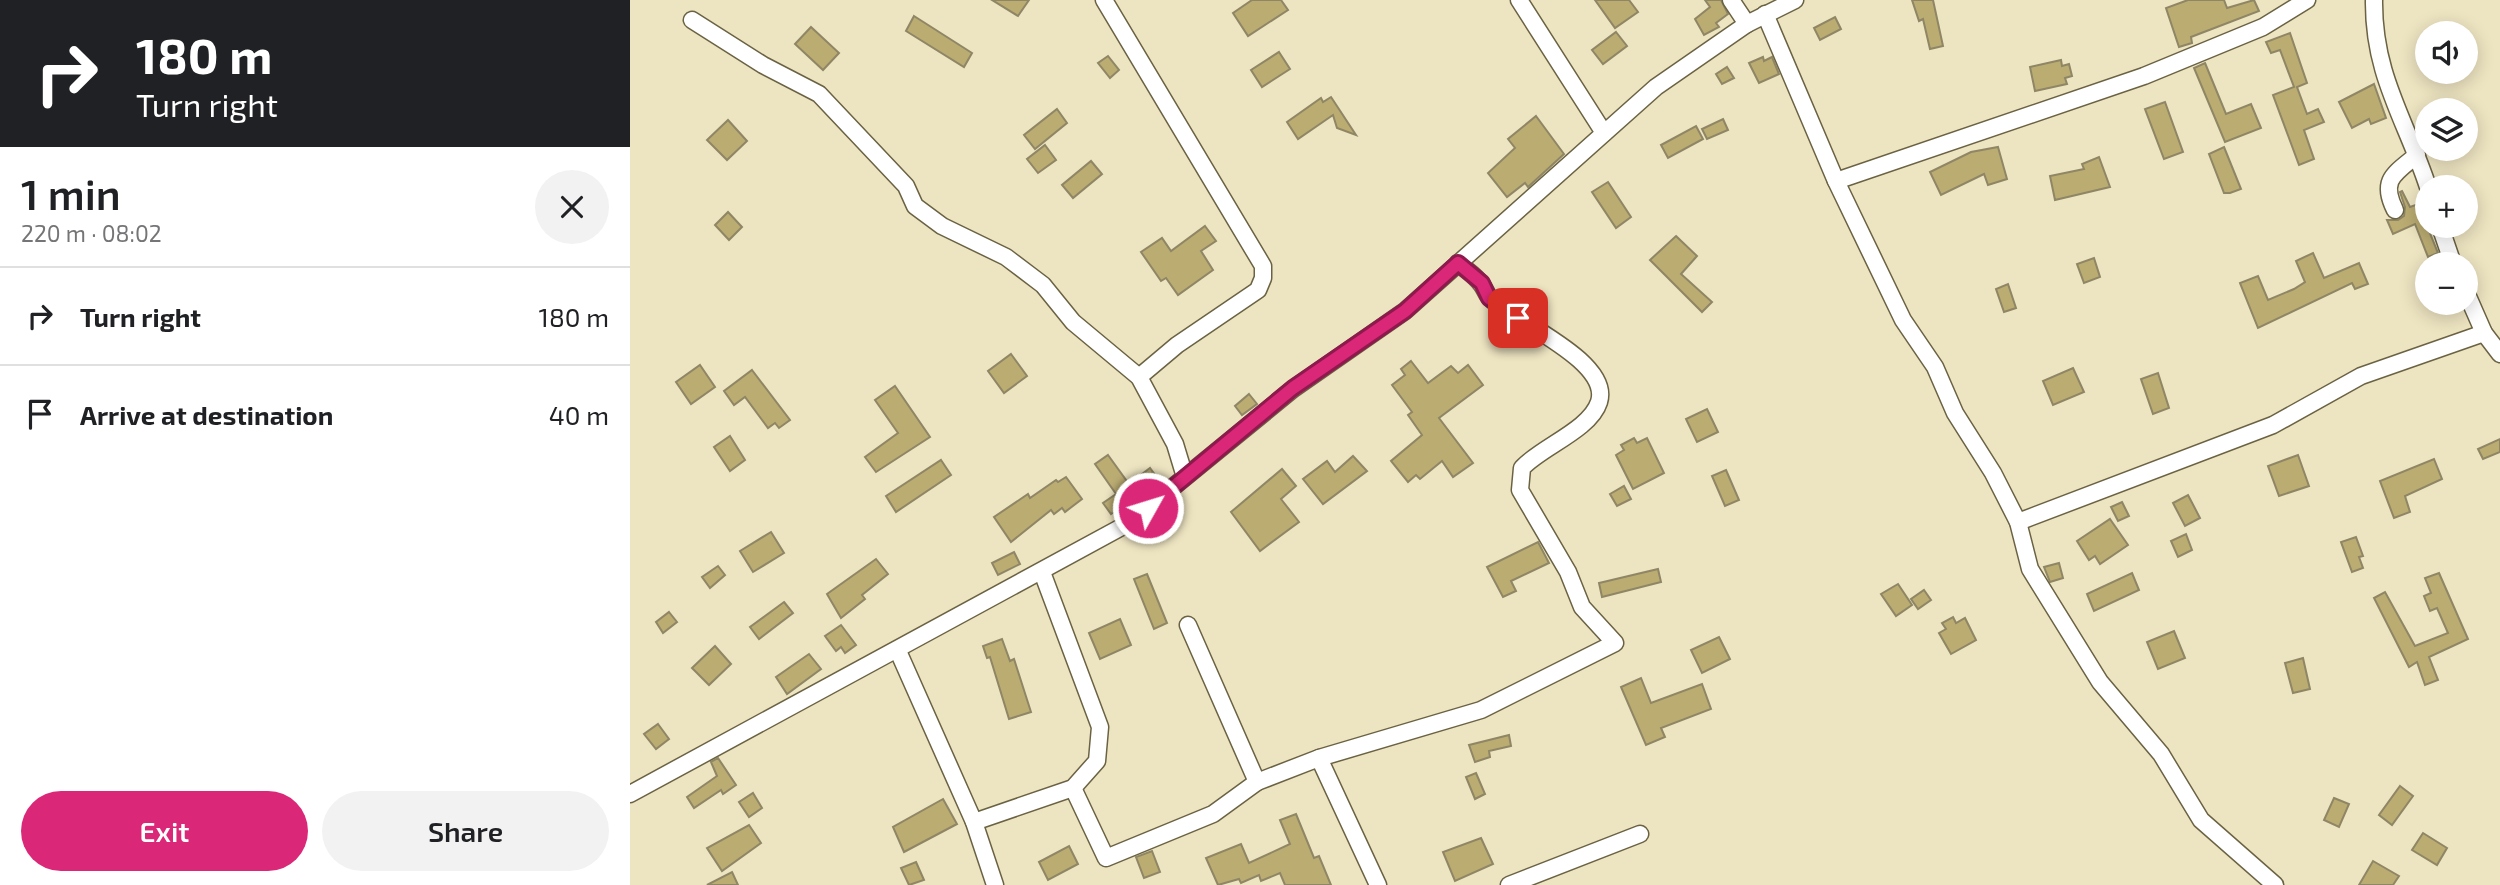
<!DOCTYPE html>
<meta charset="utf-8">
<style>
:root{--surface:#fff;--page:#f2f2f2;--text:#202124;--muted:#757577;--line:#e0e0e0;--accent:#db2777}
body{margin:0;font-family:"Exo 2",sans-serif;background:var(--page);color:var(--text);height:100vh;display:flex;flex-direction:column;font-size:26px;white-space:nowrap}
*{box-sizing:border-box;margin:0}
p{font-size:23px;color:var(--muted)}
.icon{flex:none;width:38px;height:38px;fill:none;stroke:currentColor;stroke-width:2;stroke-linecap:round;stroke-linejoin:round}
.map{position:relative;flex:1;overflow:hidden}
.details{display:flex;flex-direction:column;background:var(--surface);width:630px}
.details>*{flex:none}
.banner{background:#202124;color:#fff;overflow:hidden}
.buttons{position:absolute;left:1785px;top:21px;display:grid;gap:14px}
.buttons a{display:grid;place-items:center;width:63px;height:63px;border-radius:50%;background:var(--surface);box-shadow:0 4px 18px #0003;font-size:35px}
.pin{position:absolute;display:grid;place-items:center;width:60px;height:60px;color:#fff;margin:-30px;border-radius:14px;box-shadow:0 4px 10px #0006}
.me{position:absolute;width:77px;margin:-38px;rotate:51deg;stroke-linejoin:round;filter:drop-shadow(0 0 5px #0008)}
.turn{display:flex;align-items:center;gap:24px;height:147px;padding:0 21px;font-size:32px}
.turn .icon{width:91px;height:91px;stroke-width:2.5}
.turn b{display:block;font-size:49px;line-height:60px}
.round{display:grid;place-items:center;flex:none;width:74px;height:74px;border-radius:37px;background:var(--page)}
.headline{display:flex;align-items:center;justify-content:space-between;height:119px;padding:0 21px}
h1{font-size:42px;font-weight:600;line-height:52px}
.primary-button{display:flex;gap:14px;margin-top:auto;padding:14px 21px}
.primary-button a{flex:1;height:80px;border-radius:42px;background:var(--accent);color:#fff;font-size:28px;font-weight:600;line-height:80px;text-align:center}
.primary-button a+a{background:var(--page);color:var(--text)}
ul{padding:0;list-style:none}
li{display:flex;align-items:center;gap:21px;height:98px;padding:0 21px;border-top:2px solid var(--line)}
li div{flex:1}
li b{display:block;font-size:26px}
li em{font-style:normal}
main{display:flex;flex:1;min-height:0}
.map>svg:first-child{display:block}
.building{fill:#bbac72;stroke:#8e8665;stroke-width:2}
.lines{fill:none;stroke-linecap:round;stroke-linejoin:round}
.street-casing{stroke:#6a6243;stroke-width:19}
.street{stroke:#fff;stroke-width:16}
.route-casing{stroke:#8e194d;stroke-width:18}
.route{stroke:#db2777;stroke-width:12}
</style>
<main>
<section class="details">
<div class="banner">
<div class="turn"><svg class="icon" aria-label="right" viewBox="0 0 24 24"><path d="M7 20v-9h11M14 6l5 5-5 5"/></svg><div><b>180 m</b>Turn right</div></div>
</div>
<div class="headline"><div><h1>1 min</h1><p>220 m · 08:02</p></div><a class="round"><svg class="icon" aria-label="close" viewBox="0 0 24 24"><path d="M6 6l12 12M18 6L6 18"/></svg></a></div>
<ul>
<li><svg class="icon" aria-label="right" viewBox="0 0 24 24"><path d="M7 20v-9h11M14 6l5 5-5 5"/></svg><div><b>Turn right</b></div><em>180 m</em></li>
<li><svg class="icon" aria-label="arrive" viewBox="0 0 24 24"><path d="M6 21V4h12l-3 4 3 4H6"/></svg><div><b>Arrive at destination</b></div><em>40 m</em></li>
</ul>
<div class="primary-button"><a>Exit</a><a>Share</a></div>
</section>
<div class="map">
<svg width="1870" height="885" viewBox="0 0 1870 885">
<rect width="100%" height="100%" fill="#ede4c1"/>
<g class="building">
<polygon points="362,0 399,0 388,16"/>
<polygon points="622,0 651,0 658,10 618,36 603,13"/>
<polygon points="965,0 999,0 1008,12 985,28"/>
<polygon points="1075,0 1091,0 1098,14 1086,23 1089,27 1074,35 1065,19 1080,7"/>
<polygon points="1282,0 1303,0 1313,46 1300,49 1293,19 1289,21"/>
<polygon points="1558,0 1594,0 1597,8 1624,0 1629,11 1561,37 1562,43 1549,47 1536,8"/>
<polygon points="284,16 342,53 334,67 276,31"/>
<polygon points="1205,17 1211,29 1190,40 1184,28"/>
<polygon points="181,27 209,53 193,70 165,44"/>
<polygon points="986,32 997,46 973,64 962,50"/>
<polygon points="1660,33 1677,83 1667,87 1677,114 1688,109 1694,122 1674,130 1684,159 1669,165 1643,95 1664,87 1650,50 1641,53 1636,42"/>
<polygon points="649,52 660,69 632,87 621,70"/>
<polygon points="478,56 489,70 480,78 468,63"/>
<polygon points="1133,57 1134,61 1142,57 1149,74 1129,83 1119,63"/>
<polygon points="1431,60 1432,66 1439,64 1442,76 1435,78 1437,84 1405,91 1400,67"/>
<polygon points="1575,63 1596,114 1621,104 1631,128 1595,142 1564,68"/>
<polygon points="1097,67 1104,78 1092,84 1086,74"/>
<polygon points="1744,84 1756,118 1741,124 1739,119 1722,128 1709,102"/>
<polygon points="701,97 726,135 707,128 703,115 668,139 657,122 691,98 693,102"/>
<polygon points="1535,102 1553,152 1534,159 1515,109"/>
<polygon points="427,109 437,123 405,149 394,135"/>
<polygon points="906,116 934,154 898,187 895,183 877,197 858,173 885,148 878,139"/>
<polygon points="1093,119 1098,130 1077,139 1072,129"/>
<polygon points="98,120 117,141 97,160 77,140"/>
<polygon points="1066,126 1073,139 1038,158 1031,145"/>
<polygon points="415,145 426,160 408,173 397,159"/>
<polygon points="1368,147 1377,179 1358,185 1354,174 1311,195 1300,172 1341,152"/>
<polygon points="1594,147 1611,189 1600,193 1594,193 1579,154"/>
<polygon points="1469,157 1480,187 1425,200 1420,176 1454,169 1452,164"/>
<polygon points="461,161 472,174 443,198 432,185"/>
<polygon points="978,182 1001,217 986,228 962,192"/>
<polygon points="1772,191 1780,207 1794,202 1797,226 1808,253 1798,257 1785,224 1763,234 1757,220 1768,220 1774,216 1775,207 1770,192"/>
<polygon points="98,212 112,227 99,240 85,225"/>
<polygon points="575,226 586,241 571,251 583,270 548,295 536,278 531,281 511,252 532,238 541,251"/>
<polygon points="1046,236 1067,256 1051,274 1082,302 1072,312 1020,260"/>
<polygon points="1683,253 1694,278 1729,263 1738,284 1725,289 1722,283 1628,328 1610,283 1628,276 1638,300 1664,289 1675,282 1666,261"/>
<polygon points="1464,258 1470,277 1454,283 1447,264"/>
<polygon points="1378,284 1386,308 1374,312 1366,289"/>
<polygon points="381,354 397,376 374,393 358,371"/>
<polygon points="781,361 798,383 821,366 828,373 838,365 853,385 809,418 843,463 823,477 812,461 790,479 786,475 778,482 761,461 792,435 778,415 782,412 762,385 775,375 771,369"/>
<polygon points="70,365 85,387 61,404 46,382"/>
<polygon points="1443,368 1454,392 1423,405 1413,381"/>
<polygon points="122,370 160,420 149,428 145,423 138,428 115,397 104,405 94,391"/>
<polygon points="1528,373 1539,408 1523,414 1511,379"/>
<polygon points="265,386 300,437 246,472 235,457 268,433 245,400"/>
<polygon points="619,394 627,404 612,415 605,406"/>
<polygon points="1077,409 1088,432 1067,442 1056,419"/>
<polygon points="100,436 115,460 100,471 84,447"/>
<polygon points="1004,438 1007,443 1017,438 1034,473 1003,489 986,455 994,450 991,445"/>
<polygon points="1870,439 1870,452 1853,459 1848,449"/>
<polygon points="478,455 499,484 520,468 528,479 481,514 473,503 486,494 465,464"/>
<polygon points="1668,455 1679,486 1649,496 1638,466"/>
<polygon points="723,456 737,471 693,504 673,479 697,461 705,472"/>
<polygon points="1804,459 1812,479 1775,496 1780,512 1764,518 1750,481"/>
<polygon points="311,460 321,475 266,512 256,496"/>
<polygon points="652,469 666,486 651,499 669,522 630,551 601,512"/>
<polygon points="1096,470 1109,500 1095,506 1082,476"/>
<polygon points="436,477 452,499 435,512 432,508 424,514 421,510 381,542 364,517 398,494 400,498 426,480 428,482"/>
<polygon points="994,486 1001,499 987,506 980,494"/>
<polygon points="1558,495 1570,518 1555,526 1543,503"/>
<polygon points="1492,502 1499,516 1488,521 1481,507"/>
<polygon points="1480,519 1498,545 1470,564 1465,556 1459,560 1447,541"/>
<polygon points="141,532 154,553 123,572 110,551"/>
<polygon points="1556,534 1562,550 1548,557 1541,541"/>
<polygon points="1726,537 1733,556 1729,557 1733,568 1722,572 1711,542"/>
<polygon points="908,542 919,563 881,581 886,591 873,597 857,567"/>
<polygon points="384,552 390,564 368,575 362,563"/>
<polygon points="246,559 258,574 232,595 235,599 211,618 197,594"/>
<polygon points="1429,563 1433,578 1420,582 1414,567"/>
<polygon points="88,566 95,575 80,588 72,577"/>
<polygon points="1028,569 1031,582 972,597 969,583"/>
<polygon points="1502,573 1509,590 1464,611 1457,594"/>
<polygon points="1809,573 1838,639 1799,657 1808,680 1795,685 1787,662 1779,667 1744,598 1755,592 1785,646 1818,633 1807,608 1800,611 1794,596 1801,593 1795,578"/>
<polygon points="517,574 537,623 524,629 504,579"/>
<polygon points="1268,584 1282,605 1266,616 1251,594"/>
<polygon points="1294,590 1301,600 1288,609 1281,599"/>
<polygon points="154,602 163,613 129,639 120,627"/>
<polygon points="39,612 47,622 33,633 26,622"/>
<polygon points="1323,617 1326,623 1335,618 1346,640 1321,654 1309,633 1316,629 1312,623"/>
<polygon points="490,619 501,645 470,659 459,633"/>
<polygon points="211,625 226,645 215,653 211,647 206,651 195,636"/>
<polygon points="1544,631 1555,658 1528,669 1517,642"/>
<polygon points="1089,637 1100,659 1072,673 1061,650"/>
<polygon points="372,639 380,661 384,659 401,712 379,719 360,657 357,658 353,646"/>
<polygon points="85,646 101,664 79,685 62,668"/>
<polygon points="179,654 191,669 157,694 146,677"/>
<polygon points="1673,658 1680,689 1663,693 1655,663"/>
<polygon points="1011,678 1021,703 1072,684 1081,709 1031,728 1035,737 1016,745 991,687"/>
<polygon points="28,724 39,739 26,749 14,734"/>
<polygon points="879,735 881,746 859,751 860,757 845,762 839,745"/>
<polygon points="88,758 106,785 93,794 91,790 64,808 57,797 87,776 81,762"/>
<polygon points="846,773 855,794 845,799 836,777"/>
<polygon points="1770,786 1783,796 1762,825 1749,815"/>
<polygon points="123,793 132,808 119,817 109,802"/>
<polygon points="1704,798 1719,804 1709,827 1694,820"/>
<polygon points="313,799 327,824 274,852 263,827"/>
<polygon points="666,814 684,858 689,856 701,885 655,885 650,873 631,881 629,875 611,883 609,879 588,885 576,858 611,844 619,863 660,844 650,820"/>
<polygon points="119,825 131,843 92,871 77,848"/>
<polygon points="1793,833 1817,848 1807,865 1782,850"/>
<polygon points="851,838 863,864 825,881 813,852"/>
<polygon points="439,846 448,864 418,880 409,862"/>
<polygon points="522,851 530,872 514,878 506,857"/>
<polygon points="1743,861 1769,876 1763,885 1729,885"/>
<polygon points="286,862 294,880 279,885 271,868"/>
<polygon points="102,872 108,885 77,885"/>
</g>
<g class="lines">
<defs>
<g id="street">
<polyline points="474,0 633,266 633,278 628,290 547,345 509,377"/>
<polyline points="889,0 974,133"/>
<polyline points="1101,0 1117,24"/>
<path d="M1744,0C1743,75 1776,120 1798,187"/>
<polyline points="1135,14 1206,181 1273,320 1305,367 1325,413 1363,473 1388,522 1400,569 1470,682 1531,754 1571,820 1645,885"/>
<polyline points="62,20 133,65 189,94 276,186 285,206 312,226 376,257 413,285 443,322 509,377 545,444 555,477"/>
<polyline points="1206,181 1514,76 1633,27 1677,0"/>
<path d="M1765,210C1750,180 1764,174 1787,155"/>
<polyline points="1810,226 1823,264"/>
<polyline points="1836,292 1854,333 1870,354"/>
<polyline points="1388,522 1643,425 1731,376 1854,333"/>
<polyline points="558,625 627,782 689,758 748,885"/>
<polyline points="268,651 344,822 365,885"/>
<path d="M689,758L851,710L985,643L952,607L938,572L890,490L892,468C911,447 960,430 969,402C982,361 883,321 860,298C857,295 855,289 852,285C846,276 836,270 828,263"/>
<polyline points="443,788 476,858 583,814 627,782"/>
<polyline points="0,794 499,523 663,389 775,311 1026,87 1117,24 1165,0"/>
<polyline points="344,822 443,788 467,761 470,727 412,572"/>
<polyline points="879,885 1010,834"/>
</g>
</defs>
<use href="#street" class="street-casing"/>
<use href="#street" class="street"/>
</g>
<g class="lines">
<defs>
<polyline id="route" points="518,508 663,388 775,311 828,263 852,283 859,298 888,318"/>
</defs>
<use href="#route" class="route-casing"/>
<use href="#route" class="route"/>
</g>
</svg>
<div class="buttons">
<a><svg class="icon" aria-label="sound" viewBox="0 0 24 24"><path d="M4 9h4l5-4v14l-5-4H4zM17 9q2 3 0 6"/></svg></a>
<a><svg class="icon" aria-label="layers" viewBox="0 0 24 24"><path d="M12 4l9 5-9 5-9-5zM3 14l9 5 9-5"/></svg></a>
<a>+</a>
<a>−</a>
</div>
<div class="pin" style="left:888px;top:318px;background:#d93025"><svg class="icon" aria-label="arrive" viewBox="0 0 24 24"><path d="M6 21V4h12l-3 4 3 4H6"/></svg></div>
<svg class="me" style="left:518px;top:508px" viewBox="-20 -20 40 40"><circle r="17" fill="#db2777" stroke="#fff" stroke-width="3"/><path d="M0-11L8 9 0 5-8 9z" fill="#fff"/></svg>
</div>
</main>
